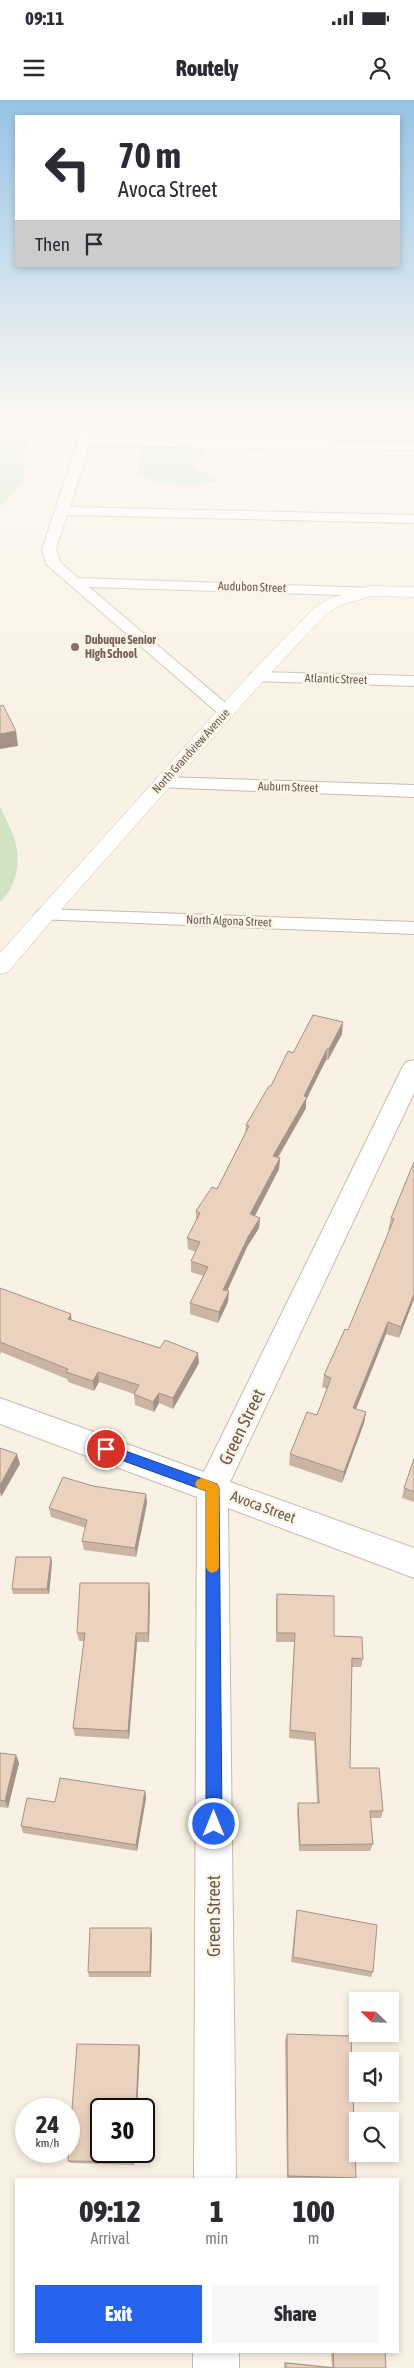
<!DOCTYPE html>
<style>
:root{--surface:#fff;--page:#f7f7f7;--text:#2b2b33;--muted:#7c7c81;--accent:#2563eb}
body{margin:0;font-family:"Asap Condensed",sans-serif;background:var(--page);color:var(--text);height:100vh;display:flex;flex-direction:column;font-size:19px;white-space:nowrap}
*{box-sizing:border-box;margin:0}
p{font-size:16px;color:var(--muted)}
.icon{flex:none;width:28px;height:28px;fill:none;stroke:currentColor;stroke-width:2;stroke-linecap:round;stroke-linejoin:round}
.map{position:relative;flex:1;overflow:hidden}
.drawer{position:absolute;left:15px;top:2078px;width:384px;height:175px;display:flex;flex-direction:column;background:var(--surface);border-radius:0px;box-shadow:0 2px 8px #0003}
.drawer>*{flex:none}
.guide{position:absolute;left:15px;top:15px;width:385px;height:152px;border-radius:0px;box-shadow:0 2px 8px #0003;background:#fff;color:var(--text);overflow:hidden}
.needle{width:32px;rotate:293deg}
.buttons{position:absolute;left:349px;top:1892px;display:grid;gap:10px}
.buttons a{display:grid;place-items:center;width:50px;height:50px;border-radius:0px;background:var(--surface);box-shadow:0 2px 8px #0003;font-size:25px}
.speed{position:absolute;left:15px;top:1998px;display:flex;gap:10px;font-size:25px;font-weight:700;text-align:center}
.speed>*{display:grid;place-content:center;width:65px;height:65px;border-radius:50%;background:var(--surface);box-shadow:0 2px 8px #0003;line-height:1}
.speed small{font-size:12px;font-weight:400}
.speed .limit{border:2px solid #111;border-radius:8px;background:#fff;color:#111}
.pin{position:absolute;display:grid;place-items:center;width:42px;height:42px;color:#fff;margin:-21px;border:2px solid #fff;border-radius:50%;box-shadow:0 1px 5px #0007}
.me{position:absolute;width:55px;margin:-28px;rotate:0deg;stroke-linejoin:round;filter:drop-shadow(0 0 4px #0008)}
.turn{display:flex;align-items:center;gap:18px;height:105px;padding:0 20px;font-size:22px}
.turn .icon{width:65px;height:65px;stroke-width:2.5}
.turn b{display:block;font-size:35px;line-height:42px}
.then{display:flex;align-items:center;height:48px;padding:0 20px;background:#0003;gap:10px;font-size:19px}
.eta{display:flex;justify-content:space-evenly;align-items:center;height:85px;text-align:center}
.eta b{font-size:30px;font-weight:800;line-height:35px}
.button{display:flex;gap:10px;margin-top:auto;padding:10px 20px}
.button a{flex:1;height:58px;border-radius:0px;background:var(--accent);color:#fff;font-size:20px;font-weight:800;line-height:58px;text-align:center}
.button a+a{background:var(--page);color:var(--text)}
.status{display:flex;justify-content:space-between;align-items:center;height:35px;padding:0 25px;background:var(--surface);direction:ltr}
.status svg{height:14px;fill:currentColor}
header{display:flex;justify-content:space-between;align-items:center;height:65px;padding:0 20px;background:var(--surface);font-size:22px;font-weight:800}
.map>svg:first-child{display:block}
.green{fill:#d0e4c4}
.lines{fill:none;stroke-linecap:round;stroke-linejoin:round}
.street-casing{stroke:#c8baac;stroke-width:2}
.secondary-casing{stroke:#cdbcac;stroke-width:1}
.street{fill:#fff;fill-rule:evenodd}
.secondary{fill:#fff;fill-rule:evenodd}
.wall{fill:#cab5a4}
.shaded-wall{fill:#a49386}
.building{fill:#ebd2bf;stroke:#a49386}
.route{fill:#2563eb;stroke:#184099}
.slow{fill:#f59e0b}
.education-dot{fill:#8d6e63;stroke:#fcf6e9;stroke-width:2}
.labels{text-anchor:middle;stroke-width:5;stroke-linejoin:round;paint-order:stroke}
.far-street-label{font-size:12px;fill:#6e5a4d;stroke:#fcf6e9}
.far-education-label{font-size:12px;font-weight:bold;fill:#785e54;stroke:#fcf6e9;text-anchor:start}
.street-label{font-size:15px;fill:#6e5a4d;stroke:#fcf6e9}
.near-street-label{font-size:18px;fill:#6e5a4d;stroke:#fcf6e9}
</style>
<div class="status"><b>09:11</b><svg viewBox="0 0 49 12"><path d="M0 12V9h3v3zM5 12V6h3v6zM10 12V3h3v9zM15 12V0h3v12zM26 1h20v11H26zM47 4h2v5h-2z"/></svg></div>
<header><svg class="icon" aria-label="menu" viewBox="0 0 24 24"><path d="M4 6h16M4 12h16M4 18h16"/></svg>Routely<svg class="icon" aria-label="person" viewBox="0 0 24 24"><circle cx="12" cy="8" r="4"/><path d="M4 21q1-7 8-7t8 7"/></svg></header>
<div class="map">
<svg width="414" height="2268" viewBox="0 0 414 2268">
<rect width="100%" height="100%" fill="#f9f2e4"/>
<g class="green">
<polygon points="0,320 58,320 54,327 26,344 23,382 0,407"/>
<polygon points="148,320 331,320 331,339 288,341 225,338 205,351 194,367 221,380 198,385 159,384 137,373"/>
<path d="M0,706C5,719 16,736 17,751C20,768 13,791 0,802Z"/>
</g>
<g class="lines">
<defs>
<g id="street">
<polygon points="83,320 95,320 91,338 414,342 414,350 89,346 70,407 414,415 414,423 67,415 56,449 60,462 78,478 375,488 378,491 370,496 89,487 235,611 232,615 220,615 46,464 42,449 78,342"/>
<polygon points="257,572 414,576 414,586 251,581 249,577 251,573"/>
<polygon points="163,677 414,685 414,697 156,687 154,683 156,679"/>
<polygon points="44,809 414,822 414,834 37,819 34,815 37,811"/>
<polygon points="414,960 414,993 230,1382 414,1448 414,1478 228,1408 236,2079 194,2079 197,1397 0,1324 0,1298 204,1372 402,968 406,962"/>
<rect x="193" y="2251" width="46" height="17"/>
</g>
<polygon id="secondary" points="370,486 414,487 414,497 371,496 341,505 326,514 263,581 52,820 8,872 0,874 0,853 251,573 314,508 329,499"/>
</defs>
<use href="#street" class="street-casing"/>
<use href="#secondary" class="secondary-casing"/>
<use href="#street" class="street"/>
<use href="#secondary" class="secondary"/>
</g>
<g class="wall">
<polygon points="342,934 328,960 326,960 306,1000 306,1008 278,1058 280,1058 279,1069 255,1116 260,1118 259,1128 247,1147 227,1191 228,1202 218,1223 190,1214 190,1203 203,1176 191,1172 191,1161 196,1152 188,1149 187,1138 196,1121 196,1111 217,1089 245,1034 246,1025 293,953"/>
<polygon points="414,1062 414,1199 399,1238 386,1234 356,1309 366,1312 364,1323 342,1383 289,1365 290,1354 317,1315 327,1289 322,1287 324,1275 348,1230 390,1130 388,1130 391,1118"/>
<polygon points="0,1188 72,1221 199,1263 173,1309 159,1303 154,1312 135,1305 134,1294 99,1282 94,1291 68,1282 67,1279 1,1252 0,1255"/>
<polygon points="414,1359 414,1402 402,1398 404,1388"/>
<polygon points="93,1386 146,1394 147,1403 136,1457 84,1450 82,1441 86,1428 51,1417 49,1408"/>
<polygon points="52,1462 49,1494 13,1494 12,1489"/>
<polygon points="150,1493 149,1542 137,1542 129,1639 75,1636 73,1628 84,1541 79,1541 77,1533"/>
<polygon points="277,1494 334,1536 363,1559 361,1567 352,1567 350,1668 383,1711 381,1718 371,1718 373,1744 370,1751 299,1751 297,1711 298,1703 317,1703 314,1641 289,1638 294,1542 276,1542 276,1503"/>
<polygon points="0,1653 16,1655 19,1663 8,1708 0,1707"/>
<polygon points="145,1691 146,1698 137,1751 23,1733 21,1726 55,1702"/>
<polygon points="297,1810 373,1872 371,1877 291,1862 296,1816"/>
<polygon points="152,1834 151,1877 89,1877 88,1872"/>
<polygon points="287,1934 356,2078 355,2079 287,2078 285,1940"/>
<polygon points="139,1945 140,1949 137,2009 101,2009 135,2051 134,2065 71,2063 68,2061"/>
<polygon points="331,2251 385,2251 386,2268 284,2268 284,2262 332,2267"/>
</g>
<g class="shaded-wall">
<polygon points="16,631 18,646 0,649 0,634"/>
<polygon points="343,922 342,934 328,960 329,949"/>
<polygon points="327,949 326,960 306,1000 306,1008 272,1067 273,1056 304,996"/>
<polygon points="280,1058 279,1069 250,1125 250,1114"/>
<polygon points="260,1118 259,1128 247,1147 223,1200 223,1190 248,1137"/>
<polygon points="229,1191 228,1202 218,1223 219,1212"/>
<polygon points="414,1194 414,1199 399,1238 401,1227"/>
<polygon points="71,1214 72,1225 68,1219"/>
<polygon points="388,1222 386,1234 352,1319 353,1308"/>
<polygon points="198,1253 199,1263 173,1309 173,1298"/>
<polygon points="98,1272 99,1282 94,1291 93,1281"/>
<polygon points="159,1293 159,1303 154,1312 153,1302"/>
<polygon points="366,1312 364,1323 342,1383 344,1372"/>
<polygon points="17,1354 20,1364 1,1397 0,1391 0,1385"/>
<polygon points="146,1394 147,1403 136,1457 135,1448"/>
<polygon points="51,1457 52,1462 49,1494 47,1489"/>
<polygon points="149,1483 150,1493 149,1542 148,1533"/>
<polygon points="136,1533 137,1542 129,1639 128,1631"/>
<polygon points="16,1655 19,1663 8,1708 5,1701"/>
<polygon points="145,1691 146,1698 137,1751 136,1745"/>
<polygon points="151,1828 152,1834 151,1877 150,1872"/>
<polygon points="139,1945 140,1949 137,2009 136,2009"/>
<polygon points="133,2051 135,2051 134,2065 133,2062"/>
</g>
<g class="building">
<polygon points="3,605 16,631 0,634 0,606"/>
<polygon points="313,915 343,922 329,949 327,949 304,996 307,997 273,1056 280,1058 250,1114 260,1118 248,1137 223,1190 229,1191 219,1212 190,1203 208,1167 191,1161 200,1142 187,1138 200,1113 196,1111 212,1087 217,1089 249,1026 246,1025 269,986 271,986 288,951 293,953"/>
<polygon points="414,1062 414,1194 401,1227 388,1222 353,1308 366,1312 344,1372 290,1354 307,1312 317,1315 331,1278 324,1275 345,1229 348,1230 394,1119 391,1118"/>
<polygon points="0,1188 71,1214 68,1219 160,1248 165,1240 198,1253 173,1298 159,1293 153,1302 134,1294 139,1285 98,1272 93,1281 66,1272 68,1269 0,1242"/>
<polygon points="0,1348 17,1354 0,1385"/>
<polygon points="414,1359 414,1392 404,1388"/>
<polygon points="63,1377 93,1386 146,1394 135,1448 82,1441 87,1420 49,1408"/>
<polygon points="16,1457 51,1457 47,1489 12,1489"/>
<polygon points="80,1483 149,1483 148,1533 136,1533 128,1631 73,1628 85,1533 77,1533"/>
<polygon points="277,1494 334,1496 334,1536 362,1537 363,1559 352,1558 350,1668 379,1668 383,1711 370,1711 373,1744 300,1745 298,1703 319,1703 315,1633 290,1630 295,1533 277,1533"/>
<polygon points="0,1653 16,1655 5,1701 0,1700"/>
<polygon points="60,1678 145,1691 136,1745 21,1726 27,1698 55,1702"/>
<polygon points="297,1810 377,1825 373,1872 293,1857"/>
<polygon points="90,1828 151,1828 150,1872 88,1872"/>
<polygon points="287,1934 351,1936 356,2078 288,2076"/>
<polygon points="77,1944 139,1945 136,2009 101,2009 101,2051 133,2051 133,2062 68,2061"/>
<polygon points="333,2251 385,2251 386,2268 334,2268"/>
<polygon points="286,2263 334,2268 286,2268"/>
</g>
<linearGradient id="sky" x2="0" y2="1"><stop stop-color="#96c3e5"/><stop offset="0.5" stop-color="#fcf9f3"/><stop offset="1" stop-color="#fcf9f3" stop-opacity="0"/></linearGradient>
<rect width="414" height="637" fill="url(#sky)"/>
<polygon class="route" points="106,1344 217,1384 219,1388 222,1724 219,1729 214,1731 208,1729 206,1724 206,1391 102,1353 100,1349 102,1345"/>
<polygon class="slow" points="202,1378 217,1384 219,1388 219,1467 217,1471 212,1473 208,1471 206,1467 206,1391 197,1388 195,1384 197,1380"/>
<circle class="education-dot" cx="75" cy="547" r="5"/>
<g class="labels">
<g class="far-street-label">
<text transform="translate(252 487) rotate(2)" y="4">Audubon Street</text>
<text transform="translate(336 579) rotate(2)" y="4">Atlantic Street</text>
<text transform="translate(191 651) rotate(-48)" y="4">North Grandview Avenue</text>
<text transform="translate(288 687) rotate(2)" y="4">Auburn Street</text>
<text transform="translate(229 821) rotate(2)" y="4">North Algona Street</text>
</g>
<g class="far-education-label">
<text x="85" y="544">Dubuque Senior<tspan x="85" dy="14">High School</tspan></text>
</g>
<g class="street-label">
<text transform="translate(263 1407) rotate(20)" y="5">Avoca Street</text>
</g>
<g class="near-street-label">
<text transform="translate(242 1327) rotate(-64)" y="6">Green Street</text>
<text transform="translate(214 1816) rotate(-90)" y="6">Green Street</text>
</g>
</g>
</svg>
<div class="buttons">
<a><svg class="needle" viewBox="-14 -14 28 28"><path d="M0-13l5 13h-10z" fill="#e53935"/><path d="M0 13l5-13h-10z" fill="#7c7c81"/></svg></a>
<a><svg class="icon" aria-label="sound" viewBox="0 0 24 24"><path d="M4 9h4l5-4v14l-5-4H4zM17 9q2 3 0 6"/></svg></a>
<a><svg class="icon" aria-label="search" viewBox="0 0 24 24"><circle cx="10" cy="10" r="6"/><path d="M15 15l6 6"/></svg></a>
</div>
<div class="speed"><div>24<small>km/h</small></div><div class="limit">30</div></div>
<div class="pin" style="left:106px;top:1349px;background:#d93025"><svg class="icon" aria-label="arrive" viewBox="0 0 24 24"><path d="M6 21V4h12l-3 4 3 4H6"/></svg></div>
<svg class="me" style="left:214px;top:1724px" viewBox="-20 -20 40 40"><circle r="17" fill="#2563eb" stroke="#fff" stroke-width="3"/><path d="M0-11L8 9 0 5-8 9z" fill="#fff"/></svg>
<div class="guide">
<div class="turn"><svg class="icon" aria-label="left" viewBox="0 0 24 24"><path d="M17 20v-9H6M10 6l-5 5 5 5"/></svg><div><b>70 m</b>Avoca Street</div></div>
<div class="then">Then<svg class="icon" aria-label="arrive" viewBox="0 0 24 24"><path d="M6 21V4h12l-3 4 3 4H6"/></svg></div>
</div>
<section class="drawer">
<div class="eta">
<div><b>09:12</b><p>Arrival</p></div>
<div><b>1</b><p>min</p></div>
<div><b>100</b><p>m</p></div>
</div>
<div class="button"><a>Exit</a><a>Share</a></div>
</section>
</div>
